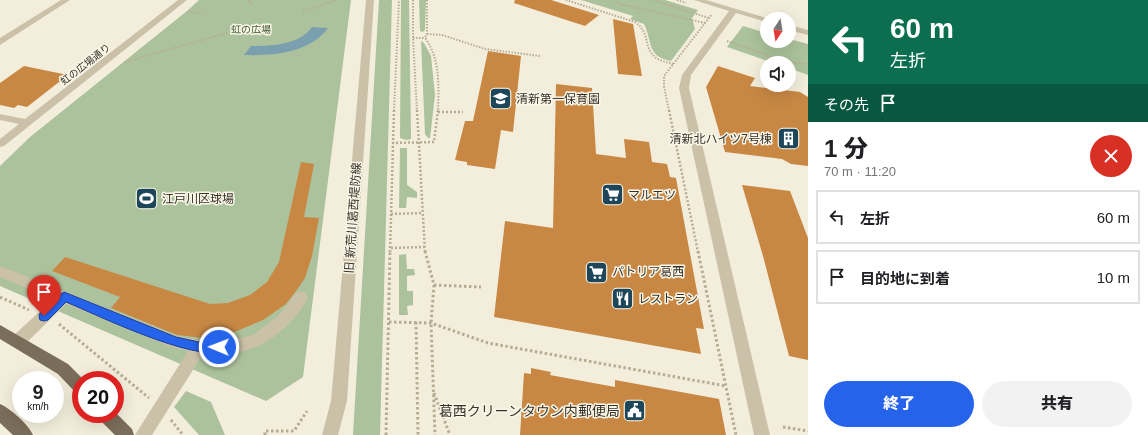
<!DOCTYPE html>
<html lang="ja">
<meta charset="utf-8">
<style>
:root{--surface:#fff;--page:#f2f2f2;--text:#202124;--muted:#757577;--line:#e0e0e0;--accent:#2563eb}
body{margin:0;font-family:Helvetica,"Noto Sans JP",sans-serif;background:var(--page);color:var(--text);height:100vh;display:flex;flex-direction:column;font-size:15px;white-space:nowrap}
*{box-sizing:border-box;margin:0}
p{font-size:13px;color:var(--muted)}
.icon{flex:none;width:22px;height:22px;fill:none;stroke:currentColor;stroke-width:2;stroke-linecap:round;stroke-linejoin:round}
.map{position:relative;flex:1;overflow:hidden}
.sheet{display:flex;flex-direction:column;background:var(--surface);width:340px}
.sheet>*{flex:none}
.top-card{background:#0b6e4f;color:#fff;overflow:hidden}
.needle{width:26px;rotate:192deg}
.fabs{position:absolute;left:760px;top:12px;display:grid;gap:8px}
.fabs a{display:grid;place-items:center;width:36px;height:36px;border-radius:50%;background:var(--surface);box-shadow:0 4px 16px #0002;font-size:20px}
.speed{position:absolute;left:12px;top:371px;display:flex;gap:8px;font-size:20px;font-weight:700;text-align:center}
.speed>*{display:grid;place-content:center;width:52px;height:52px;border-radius:50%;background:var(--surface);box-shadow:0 4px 16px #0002;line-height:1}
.speed small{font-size:10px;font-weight:400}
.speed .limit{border:6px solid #d22;background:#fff;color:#111}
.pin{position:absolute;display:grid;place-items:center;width:34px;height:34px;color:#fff;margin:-41px -17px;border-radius:50% 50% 50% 0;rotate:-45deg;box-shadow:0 0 4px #0007}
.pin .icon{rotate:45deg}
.me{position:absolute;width:44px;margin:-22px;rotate:271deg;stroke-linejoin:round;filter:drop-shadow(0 0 3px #0008)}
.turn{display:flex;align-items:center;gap:14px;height:84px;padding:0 16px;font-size:18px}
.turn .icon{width:52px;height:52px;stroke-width:2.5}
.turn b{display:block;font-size:28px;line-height:34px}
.then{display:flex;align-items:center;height:38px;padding:0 16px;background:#0003;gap:8px;font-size:15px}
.round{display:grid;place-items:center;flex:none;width:42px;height:42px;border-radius:21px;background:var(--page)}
.head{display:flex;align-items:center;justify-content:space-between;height:68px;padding:0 16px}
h1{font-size:24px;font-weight:800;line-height:30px}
.cta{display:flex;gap:8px;margin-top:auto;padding:8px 16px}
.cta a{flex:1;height:46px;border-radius:24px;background:var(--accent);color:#fff;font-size:16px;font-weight:800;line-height:46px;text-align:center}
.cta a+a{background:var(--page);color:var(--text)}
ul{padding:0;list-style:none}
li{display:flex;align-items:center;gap:12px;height:54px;margin:0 8px 6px;padding:0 8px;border:2px solid var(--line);border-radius:0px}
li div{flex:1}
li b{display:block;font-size:15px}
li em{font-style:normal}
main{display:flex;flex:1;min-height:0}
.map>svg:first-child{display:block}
.green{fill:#abc29c}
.water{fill:#7aa0b0}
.building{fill:#c88844}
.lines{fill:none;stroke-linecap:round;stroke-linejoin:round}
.path-far2{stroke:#b7ac92;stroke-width:2;stroke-dasharray:1.5 1.5;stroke-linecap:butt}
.path-far1{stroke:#b7ac92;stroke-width:2.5;stroke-dasharray:2 2;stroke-linecap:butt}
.path{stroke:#b7ac92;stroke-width:3;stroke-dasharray:2.5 2.5;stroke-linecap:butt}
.minor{fill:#cbc1a8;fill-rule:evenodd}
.major{fill:#7a6d59;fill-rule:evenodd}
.route{fill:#2563eb;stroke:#184099}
.labels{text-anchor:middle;stroke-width:3;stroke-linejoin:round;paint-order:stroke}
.far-park-label{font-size:10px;fill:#3b562b;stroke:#faf7e9}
.far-street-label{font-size:10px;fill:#383128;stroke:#faf7e9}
.poi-label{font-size:12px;fill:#383128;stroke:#faf7e9;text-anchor:start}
.street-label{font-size:12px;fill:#383128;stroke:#faf7e9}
.near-poi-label{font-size:14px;fill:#383128;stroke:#faf7e9;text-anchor:end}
</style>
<main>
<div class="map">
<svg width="808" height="435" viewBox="0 0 808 435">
<rect width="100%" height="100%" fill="#f3eedc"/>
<g class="green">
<polygon points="199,0 351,0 303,377 266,401 0,286 0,166 30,137 187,11"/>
<polygon points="379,0 392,0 380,435 353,435"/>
<polygon points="401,0 409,0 411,134 411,139 406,140 400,138"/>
<polygon points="419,0 426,0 425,30 423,32 420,31"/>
<path d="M581,0H665L698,10L692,18L695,29L671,61C646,56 653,42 644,24L630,19L633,16Z"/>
<polygon points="743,26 767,33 767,41 789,41 789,39 808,44 808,75 789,68 789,63 773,63 727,47"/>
<polygon points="421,41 424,43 431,56 435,95 430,138 428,138 425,134"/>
<polygon points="400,148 407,148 407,185 417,192 417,198 407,197 406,208 399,208"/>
<polygon points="406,254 407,269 414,269 415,275 407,276 407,291 413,291 413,305 407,306 408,315 399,315 399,255"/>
<polygon points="186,391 211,402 225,435 199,435 174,407"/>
</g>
<path class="water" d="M312,27L328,28C310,53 273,56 244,55L251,46C271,46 300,45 312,27Z"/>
<g class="building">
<polygon points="515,0 551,0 599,15 585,26 514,3"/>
<polygon points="613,19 633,24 642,76 618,74"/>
<polygon points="488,51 521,56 513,132 501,130 495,169 467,165 467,162 455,160 465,121 473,121"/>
<polygon points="24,66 68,75 27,107 18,105 14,108 0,105 0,83"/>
<polygon points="718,66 755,78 750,86 800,92 808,97 808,166 791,164 782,159 725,152 706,87"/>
<polygon points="556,84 592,88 596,154 626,158 624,139 649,142 652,162 667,164 670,177 676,178 704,329 696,328 701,354 494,317 505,221 553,228"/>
<polygon points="301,162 314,164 304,217 319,218 312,256 305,278 296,291 286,304 263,320 232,333 203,338 177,335 111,308 120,297 52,271 65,257 210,304 228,303 250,295 267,282 279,262"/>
<polygon points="742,185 790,191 808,238 808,360 789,356 763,256"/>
<polygon points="531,368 551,372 550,375 615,387 615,380 719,399 726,435 520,435 524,373 531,374"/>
</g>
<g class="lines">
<g class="path-far2">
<polyline points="248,0 253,5"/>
<polyline points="413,0 413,38 417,111"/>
<path d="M427,0V34L425,38C440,58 439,86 438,111"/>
<path d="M566,0L635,22C651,33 643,47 655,57C660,61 667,62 673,64"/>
<polyline points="614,0 623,5 705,23"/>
<polyline points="653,0 709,18"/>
<polyline points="677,0 686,3"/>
<polyline points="303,11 337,0"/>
<polyline points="187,12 203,13"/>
<polyline points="427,34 442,35 485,49 540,56"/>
<polyline points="413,38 425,38"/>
<polyline points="727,41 788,62 808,64"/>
<polyline points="125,62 230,32"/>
<polyline points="394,111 399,0"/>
<polyline points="669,111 664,86 664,76 712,14"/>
</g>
<g class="path-far1">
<polyline points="417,110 425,252"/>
<polyline points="669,110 698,252"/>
<polyline points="438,112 463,112"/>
<polyline points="392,143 434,142 438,110"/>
<polyline points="391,214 422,213"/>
<polyline points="391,248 424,247"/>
<polyline points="390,252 394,110"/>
</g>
<g class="path">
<polyline points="425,251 434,285 431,323 435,435"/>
<polyline points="698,251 736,435"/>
<polyline points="434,285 481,287"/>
<polyline points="0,297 29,310"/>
<polyline points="389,322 431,323 488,343 726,386"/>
<polyline points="416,322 418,435"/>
<polyline points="59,324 149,398"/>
<polyline points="434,393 450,435"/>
<polyline points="171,420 183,435"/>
<polyline points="783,427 808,431"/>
<polyline points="265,435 265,431 294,431 307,411"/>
<polyline points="386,435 390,251"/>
</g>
<g class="minor">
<polygon points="61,0 70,0 0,45 0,38"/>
<polygon points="178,0 187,0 4,146 0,147 0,139 19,124 0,120 0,114 25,119"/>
<polygon points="366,0 374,0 347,401 338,435 322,435 331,401"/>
<polygon points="694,0 706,0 770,19 767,19 767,22 736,13 691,75 689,88 770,435 754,435 679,88 682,75 729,11"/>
<polygon points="789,25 808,30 808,35 789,30"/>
<path d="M0,266L177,336L199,340H219L241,338L253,335L280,314L296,293L301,291L306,293L308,297C296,322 268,347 240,352C228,354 215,354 203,354L152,435H135L188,351L171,347L66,304L23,346L18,347L13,346L11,341L13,336L53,299L0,277Z"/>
</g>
<g class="major">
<polygon points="0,325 68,364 84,380 81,380 81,395 76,393 58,374 0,339"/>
<path d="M0,404C11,409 28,424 33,435H13L0,423Z"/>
<polygon points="115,412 132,429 134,435 115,435 100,420 98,414 115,414"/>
</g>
</g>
<path class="route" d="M64,292L176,337L199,342L223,344L224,347L223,351C194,362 97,315 66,302L48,320L44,321L40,320L39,316L40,313L61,294Z"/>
<defs>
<symbol id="school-square" viewBox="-11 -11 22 22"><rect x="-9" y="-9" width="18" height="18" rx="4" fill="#1d465a" stroke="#faf7e9"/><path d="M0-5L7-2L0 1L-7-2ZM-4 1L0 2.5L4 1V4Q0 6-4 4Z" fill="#fff"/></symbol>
<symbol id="building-square" viewBox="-11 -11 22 22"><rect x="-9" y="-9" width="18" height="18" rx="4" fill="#1d465a" stroke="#faf7e9"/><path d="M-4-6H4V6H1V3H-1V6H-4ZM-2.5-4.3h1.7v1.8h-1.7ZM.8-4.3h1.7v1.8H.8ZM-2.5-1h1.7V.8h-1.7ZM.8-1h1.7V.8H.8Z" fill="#fff"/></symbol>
<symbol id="supermarket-square" viewBox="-11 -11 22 22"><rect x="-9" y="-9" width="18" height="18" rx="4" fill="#1d465a" stroke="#faf7e9"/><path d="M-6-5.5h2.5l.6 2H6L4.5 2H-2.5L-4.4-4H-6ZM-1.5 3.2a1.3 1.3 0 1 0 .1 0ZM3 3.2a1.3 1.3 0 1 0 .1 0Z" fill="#fff"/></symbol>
<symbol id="stadium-square" viewBox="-11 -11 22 22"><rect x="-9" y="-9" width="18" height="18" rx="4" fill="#1d465a" stroke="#faf7e9"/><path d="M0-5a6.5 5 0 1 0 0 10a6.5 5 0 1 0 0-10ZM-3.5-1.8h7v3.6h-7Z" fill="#fff"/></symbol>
<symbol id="restaurant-square" viewBox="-11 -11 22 22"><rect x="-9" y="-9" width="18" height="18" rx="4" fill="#1d465a" stroke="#faf7e9"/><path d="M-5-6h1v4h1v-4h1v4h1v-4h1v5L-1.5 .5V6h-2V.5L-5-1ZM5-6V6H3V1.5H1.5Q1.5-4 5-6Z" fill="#fff"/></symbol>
<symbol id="civic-square" viewBox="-11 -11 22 22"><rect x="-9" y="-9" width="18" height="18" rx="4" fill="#1d465a" stroke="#faf7e9"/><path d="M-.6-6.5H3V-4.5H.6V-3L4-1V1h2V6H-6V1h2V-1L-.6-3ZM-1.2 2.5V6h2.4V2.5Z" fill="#fff"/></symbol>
</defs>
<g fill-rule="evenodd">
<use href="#school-square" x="488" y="86" width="25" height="25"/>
<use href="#building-square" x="776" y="126" width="25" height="25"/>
<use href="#supermarket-square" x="600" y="182" width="25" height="25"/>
<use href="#stadium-square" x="134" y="186" width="25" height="25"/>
<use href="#supermarket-square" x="584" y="260" width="25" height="25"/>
<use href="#restaurant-square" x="610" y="286" width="25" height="25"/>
<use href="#civic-square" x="622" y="398" width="25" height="25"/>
</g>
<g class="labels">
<g class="far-park-label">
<text x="251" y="33">虹の広場</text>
</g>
<g class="far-street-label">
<text transform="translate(85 64) rotate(-38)" y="4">虹の広場通り</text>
</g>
<g class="poi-label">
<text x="516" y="103">清新第一保育園</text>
<text x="772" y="143" text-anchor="end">清新北ハイツ7号棟</text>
<text x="628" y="199">マルエツ</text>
<text x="162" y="203">江戸川区球場</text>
<text x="612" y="276">パトリア葛西</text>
<text x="638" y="303">レストラン</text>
</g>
<g class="street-label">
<text transform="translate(353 218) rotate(-86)" y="4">旧 新荒川葛西堤防線</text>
</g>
<g class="near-poi-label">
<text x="620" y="416">葛西クリーンタウン内郵便局</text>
</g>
</g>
</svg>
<div class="fabs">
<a><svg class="needle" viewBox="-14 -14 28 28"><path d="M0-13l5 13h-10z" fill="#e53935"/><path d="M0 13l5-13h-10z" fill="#757577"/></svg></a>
<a><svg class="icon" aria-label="sound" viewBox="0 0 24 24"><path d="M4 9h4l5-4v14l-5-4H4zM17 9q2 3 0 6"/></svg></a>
</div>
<div class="speed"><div>9<small>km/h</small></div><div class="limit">20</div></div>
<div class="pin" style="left:44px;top:316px;background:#d93025"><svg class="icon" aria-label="arrive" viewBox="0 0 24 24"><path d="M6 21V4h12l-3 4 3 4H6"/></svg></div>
<svg class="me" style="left:219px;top:347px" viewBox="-20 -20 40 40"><circle r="17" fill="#2563eb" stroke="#fff" stroke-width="3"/><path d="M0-11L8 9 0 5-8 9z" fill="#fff"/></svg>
</div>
<section class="sheet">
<div class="top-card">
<div class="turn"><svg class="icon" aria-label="left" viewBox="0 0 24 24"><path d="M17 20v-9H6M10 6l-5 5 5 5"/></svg><div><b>60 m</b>左折</div></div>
<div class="then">その先<svg class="icon" aria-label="arrive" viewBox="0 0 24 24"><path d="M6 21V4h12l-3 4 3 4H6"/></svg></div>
</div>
<div class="head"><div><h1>1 分</h1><p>70 m · 11:20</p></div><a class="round" style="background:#d93025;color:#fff"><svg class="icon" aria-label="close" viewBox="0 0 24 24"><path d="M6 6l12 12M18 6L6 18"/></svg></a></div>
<ul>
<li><svg class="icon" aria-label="left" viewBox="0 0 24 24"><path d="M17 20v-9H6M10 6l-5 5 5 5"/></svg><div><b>左折</b></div><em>60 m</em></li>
<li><svg class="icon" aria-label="arrive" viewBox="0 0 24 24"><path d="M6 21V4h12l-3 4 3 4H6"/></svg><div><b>目的地に到着</b></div><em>10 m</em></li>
</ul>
<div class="cta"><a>終了</a><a>共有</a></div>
</section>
</main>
